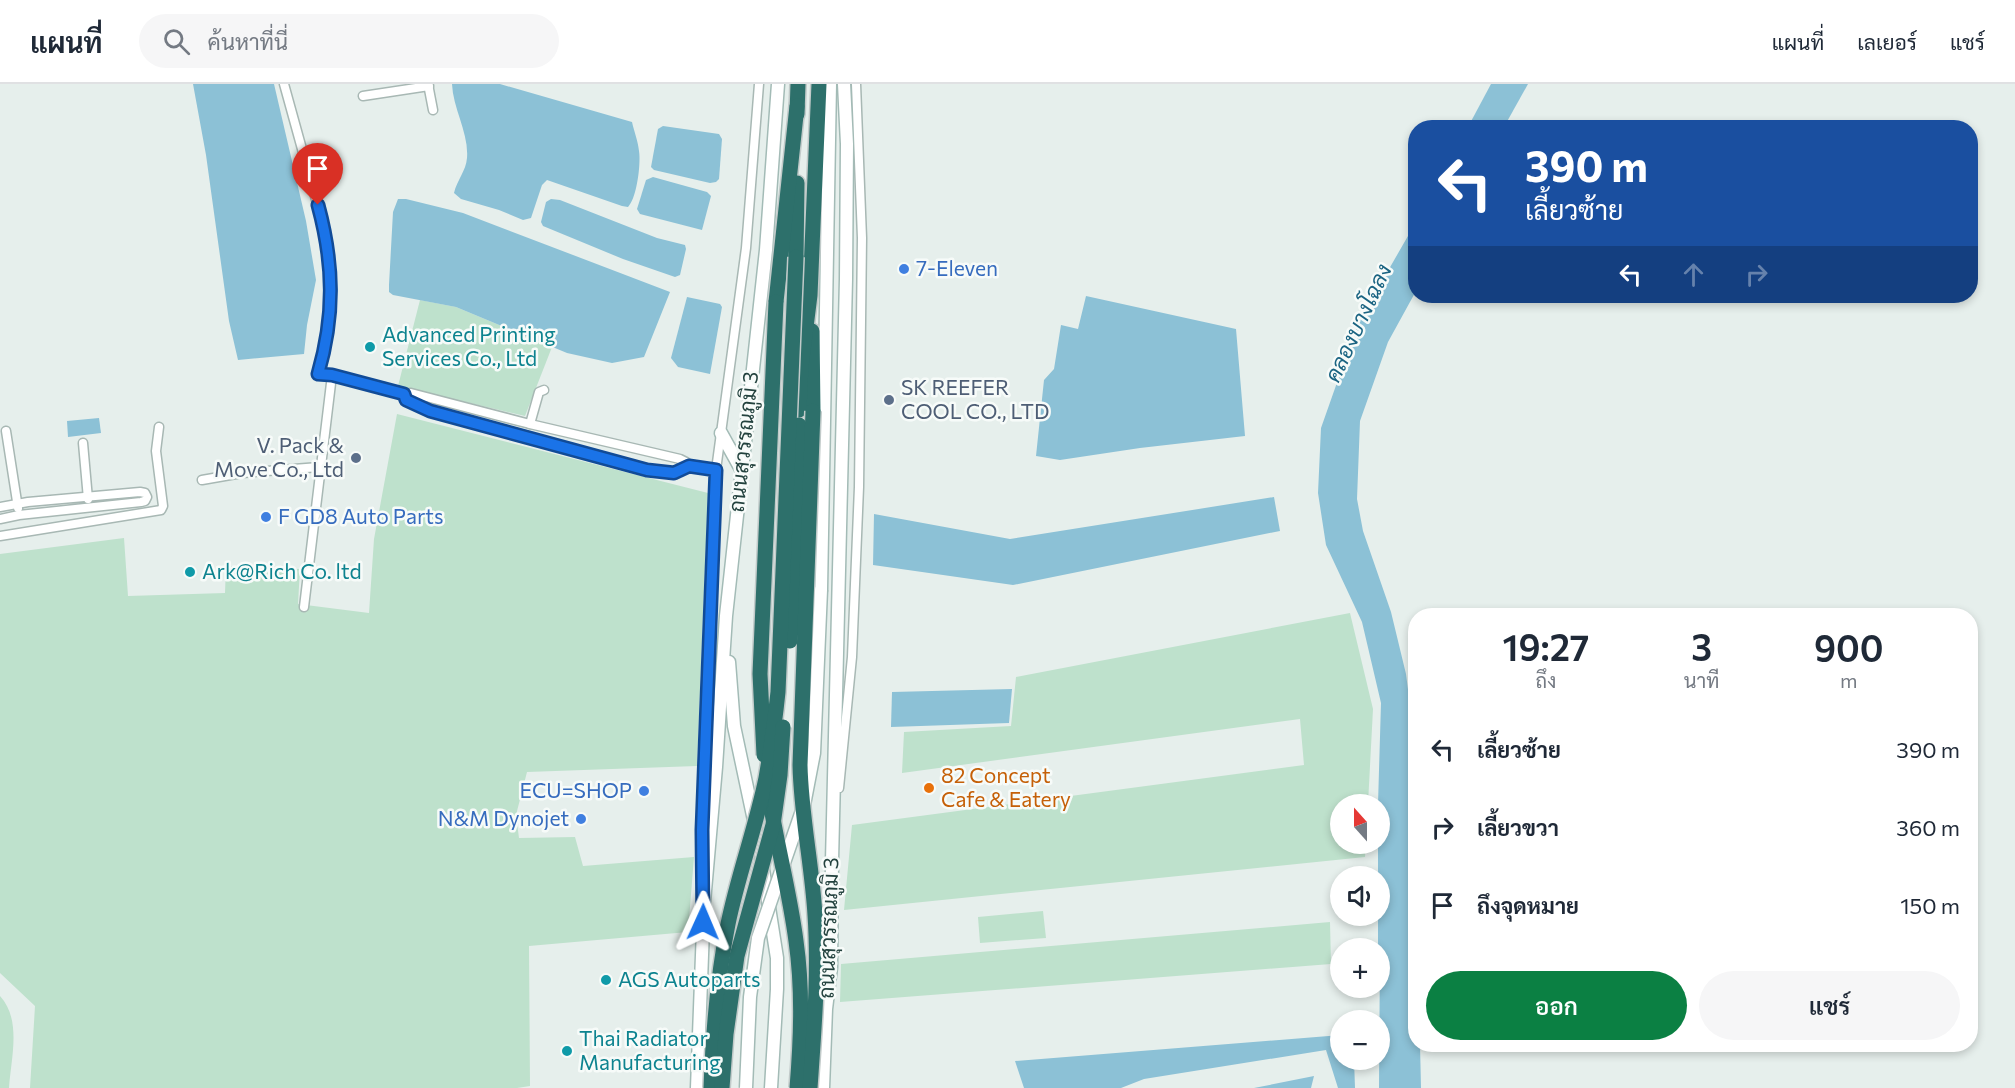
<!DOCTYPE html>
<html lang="th">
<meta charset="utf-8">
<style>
:root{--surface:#fff;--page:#f6f6f7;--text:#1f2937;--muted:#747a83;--line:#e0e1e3;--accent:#0b8043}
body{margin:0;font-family:Commissioner,Sarabun,sans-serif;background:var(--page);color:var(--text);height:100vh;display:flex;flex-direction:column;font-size:22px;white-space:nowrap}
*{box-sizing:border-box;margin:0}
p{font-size:20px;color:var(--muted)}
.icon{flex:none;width:33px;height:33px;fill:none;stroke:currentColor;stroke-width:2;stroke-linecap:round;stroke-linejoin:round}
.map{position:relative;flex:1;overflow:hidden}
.drawer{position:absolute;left:1408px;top:524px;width:570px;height:444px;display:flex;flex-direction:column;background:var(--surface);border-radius:24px;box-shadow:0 3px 9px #0003}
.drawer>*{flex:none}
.hud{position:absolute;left:1408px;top:36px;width:570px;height:183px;border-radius:24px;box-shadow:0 3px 9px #0003;background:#1a4fa0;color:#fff;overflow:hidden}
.needle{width:39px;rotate:339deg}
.fabs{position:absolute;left:1330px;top:710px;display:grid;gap:12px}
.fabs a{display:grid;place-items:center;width:60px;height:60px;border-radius:50%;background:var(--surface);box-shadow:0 3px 9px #0003;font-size:30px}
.pin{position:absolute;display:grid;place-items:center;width:51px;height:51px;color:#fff;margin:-62px -26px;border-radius:50% 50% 50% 0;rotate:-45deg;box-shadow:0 0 6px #0007}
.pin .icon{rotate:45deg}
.me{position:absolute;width:66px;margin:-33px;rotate:1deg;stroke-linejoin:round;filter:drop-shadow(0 0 4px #0008)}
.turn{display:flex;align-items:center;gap:21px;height:126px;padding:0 18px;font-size:27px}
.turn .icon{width:78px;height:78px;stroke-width:2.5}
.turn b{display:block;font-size:42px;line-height:51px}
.lanes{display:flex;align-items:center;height:57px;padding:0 18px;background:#0003;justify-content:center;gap:30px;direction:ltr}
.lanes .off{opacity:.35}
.eta{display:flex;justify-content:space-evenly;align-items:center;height:102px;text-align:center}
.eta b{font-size:36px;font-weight:600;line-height:42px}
.cta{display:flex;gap:12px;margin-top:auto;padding:12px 18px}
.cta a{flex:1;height:69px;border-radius:36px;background:var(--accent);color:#fff;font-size:24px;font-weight:600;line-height:69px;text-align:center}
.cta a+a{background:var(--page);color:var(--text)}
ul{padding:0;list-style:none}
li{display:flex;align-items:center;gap:18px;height:78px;padding:0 18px}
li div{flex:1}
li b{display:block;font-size:22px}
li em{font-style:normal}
header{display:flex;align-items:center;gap:36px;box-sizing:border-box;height:84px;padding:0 30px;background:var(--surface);border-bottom:2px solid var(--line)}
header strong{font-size:28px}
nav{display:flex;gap:33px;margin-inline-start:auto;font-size:21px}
.search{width:420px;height:54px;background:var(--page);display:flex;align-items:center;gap:15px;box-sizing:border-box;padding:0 21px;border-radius:33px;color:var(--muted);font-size:22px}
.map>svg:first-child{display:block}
.green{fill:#bee1cc}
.water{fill:#8cc1d6}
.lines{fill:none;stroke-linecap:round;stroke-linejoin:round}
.minor-casing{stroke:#a8b8b4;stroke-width:11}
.secondary-casing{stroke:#a3bbb6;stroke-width:15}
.motorway-casing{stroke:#c1cac9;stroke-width:18}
.minor{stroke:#fff;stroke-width:8}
.secondary{stroke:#fff;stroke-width:12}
.motorway{stroke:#2d706b;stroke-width:15}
.secondary-bridge-casing{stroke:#a3bbb6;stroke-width:15;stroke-linecap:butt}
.motorway-bridge-casing{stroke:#c1cac9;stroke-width:18;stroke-linecap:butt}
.secondary-bridge{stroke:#fff;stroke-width:12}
.motorway-bridge{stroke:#2d706b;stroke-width:15}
.route-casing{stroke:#114b97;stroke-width:15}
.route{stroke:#1a73e8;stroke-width:10}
.shop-dot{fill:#3f7fe0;stroke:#f7fbf9;stroke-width:2}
.culture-dot{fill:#0f9aa8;stroke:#f7fbf9;stroke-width:2}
.service-dot{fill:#5c6f8a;stroke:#f7fbf9;stroke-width:2}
.food-dot{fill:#e8710a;stroke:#f7fbf9;stroke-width:2}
.labels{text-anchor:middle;stroke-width:5;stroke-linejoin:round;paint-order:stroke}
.shop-label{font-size:21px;fill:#366cbe;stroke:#f7fbf9;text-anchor:start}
.culture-label{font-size:21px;fill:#0d838f;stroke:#f7fbf9;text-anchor:start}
.service-label{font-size:21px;fill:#4e5e75;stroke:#f7fbf9;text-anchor:start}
.street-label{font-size:21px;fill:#23423e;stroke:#f7fbf9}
.food-label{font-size:21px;fill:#c56008;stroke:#f7fbf9;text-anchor:start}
.water-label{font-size:22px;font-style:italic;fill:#1a6482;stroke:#f7fbf9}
</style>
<header>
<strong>แผนที่</strong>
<div class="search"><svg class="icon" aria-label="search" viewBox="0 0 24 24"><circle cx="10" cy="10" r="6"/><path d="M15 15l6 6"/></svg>ค้นหาที่นี่</div>
<nav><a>แผนที่</a><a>เลเยอร์</a><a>แชร์</a></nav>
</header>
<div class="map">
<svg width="2015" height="1004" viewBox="0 0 2015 1004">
<rect width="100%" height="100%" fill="#e6efec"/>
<g class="green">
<polygon points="420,216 456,223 552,263 525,332 398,302"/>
<polygon points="397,330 708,409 697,682 527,688 516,731 519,754 575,753 583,782 694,773 688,848 529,862 530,1002 517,1004 30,1004 35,922 0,889 0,470 124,454 128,512 225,509 226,482 300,485 298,520 369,529 374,455"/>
<polygon points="1350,529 1373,625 1368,720 1341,720 1341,759 1366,759 1365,773 844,826 852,741 1304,681 1300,635 902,689 904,648 1011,642 1016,593"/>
<polygon points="1043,827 1046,854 980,859 978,833"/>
<polygon points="1330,838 1331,880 840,918 841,880"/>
<path d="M0,912C22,936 11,974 9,1004H0Z"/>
</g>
<g class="water">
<polygon points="193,0 274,0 306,137 316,196 307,241 304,270 238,276 229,237 206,71"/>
<path d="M452,0H500L632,38C634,47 638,57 639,67C641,79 637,114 628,123L622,122L547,96L542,101L531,134L523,136L499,126L461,115L454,109C457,96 466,87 467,74C469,49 453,25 452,0Z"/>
<polygon points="1491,0 1528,0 1504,43 1468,43"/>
<polygon points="663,42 719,50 722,55 719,95 716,98 710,99 654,86 651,83 658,45"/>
<polygon points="653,93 707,108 711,112 702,146 640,130 637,125 646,96"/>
<polygon points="398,115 406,115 463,129 670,208 644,273 612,279 567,269 456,223 393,211 389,208 389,201 393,128"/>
<polygon points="551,115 560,116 657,154 685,161 686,165 680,191 675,193 623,175 543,142 541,138 546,118"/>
<polygon points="1416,138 1416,207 1388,258 1360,337 1357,415 1363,447 1391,528 1406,590 1413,644 1416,779 1416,960 1420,960 1421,1004 1379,1004 1380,864 1378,864 1378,831 1380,831 1380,792 1378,792 1378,759 1380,759 1380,720 1378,720 1381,619 1362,538 1326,461 1318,409 1321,344 1358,239"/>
<polygon points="1086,212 1236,245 1245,352 1140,364 1060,376 1036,372 1044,296 1054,285 1061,241 1078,245"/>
<polygon points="687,213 720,220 722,223 710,290 678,283 671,274"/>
<polygon points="99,334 101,349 68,353 67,337"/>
<polygon points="1274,413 1280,447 1013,501 873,481 874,430 1010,455"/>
<polygon points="1012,605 1009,639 891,643 892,608"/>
<polygon points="1341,951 1341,975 1354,975 1355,1004 1338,1004 1326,966 1144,995 1121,1004 1024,1004 1015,977"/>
<polygon points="1314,992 1311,1004 1254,1004"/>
</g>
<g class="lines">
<defs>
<g id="minor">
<polyline points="284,0 323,141 331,193 330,230 318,290 332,291 404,310 411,309 530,340 680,375 686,378 689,382 716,386"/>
<polyline points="428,0 433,26"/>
<polyline points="363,12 429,2"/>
<polyline points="404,310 406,316 430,327 647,386 674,389 689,382"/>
<polyline points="530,340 539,308 544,306"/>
<polyline points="6,347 18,424"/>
<polyline points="83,359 88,415"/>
<polyline points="202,396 242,389 319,383"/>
<polyline points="0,423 28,418 140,408 145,409 147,413 145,417 141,418 19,431 0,435"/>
<polyline points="0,452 161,426 163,422 156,367 159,343"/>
<polyline points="304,523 332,291"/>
<polyline points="839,704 852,573 859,403 862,154 856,0"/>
<polyline points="703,775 703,712 716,386 746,164 759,0"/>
</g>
<g id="secondary">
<polyline points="721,349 741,385"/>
<polyline points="821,506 830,0"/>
<polyline points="729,578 734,642 759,760 777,874 777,905 771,1004"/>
<polyline points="697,1004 704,818 716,683 726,532 766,166 778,0"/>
<polyline points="823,1004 826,925 831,883 832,777 846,195 847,60 844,0"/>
</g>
<g id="motorway">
<polyline points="797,30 798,0"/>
<polyline points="796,173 797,99"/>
<polyline points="776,218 797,22"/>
<polyline points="812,247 813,327"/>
<polyline points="799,326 801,283 810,211 819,0"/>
</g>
</defs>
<use href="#minor" class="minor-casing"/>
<use href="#secondary" class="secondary-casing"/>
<use href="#motorway" class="motorway-casing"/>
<use href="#minor" class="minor"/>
<use href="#secondary" class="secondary"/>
<use href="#motorway" class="motorway"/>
<defs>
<polyline id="secondary-bridge" points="746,1004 750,913 758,854 804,721 814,669 821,506"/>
<g id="motorway-bridge">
<polyline points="790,557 797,462 799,341"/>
<polyline points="764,671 760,590 776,218"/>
<path d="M767,698C774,751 789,803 796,857C803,906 801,955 797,1004"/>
<path d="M711,1004C713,949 717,894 728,840C738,791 756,743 766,694C771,665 775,637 778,608L796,173"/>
<polyline points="722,1004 726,950 737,872 773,741 780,691 783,643"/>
<path d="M810,1004C814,946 819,889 815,831C812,781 801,731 800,681L813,327"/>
</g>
</defs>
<use href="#secondary-bridge" class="secondary-bridge-casing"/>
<use href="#motorway-bridge" class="motorway-bridge-casing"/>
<use href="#secondary-bridge" class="secondary-bridge"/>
<use href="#motorway-bridge" class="motorway-bridge"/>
</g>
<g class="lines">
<defs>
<path id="route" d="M318,121C334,180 335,231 318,290L332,291L404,310L406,316L430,327L647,386L674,389L689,382L716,386L702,746L703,838"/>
</defs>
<use href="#route" class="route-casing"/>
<use href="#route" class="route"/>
</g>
<g class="shop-dot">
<circle cx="904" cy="185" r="6"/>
<circle cx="266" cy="433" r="6"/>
<circle cx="644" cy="707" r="6"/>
<circle cx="581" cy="735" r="6"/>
</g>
<g class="culture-dot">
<circle cx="370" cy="263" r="6"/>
<circle cx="190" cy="488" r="6"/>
<circle cx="606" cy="896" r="6"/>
<circle cx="567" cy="967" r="6"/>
</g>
<g class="service-dot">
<circle cx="889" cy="316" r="6"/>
<circle cx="356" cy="374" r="6"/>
</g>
<circle class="food-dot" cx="929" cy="704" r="6"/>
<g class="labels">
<g class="shop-label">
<text x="916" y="192">7-Eleven</text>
<text x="278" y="440">F GD8 Auto Parts</text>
<text x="632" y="714" text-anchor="end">ECU=SHOP</text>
<text x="569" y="742" text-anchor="end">N&amp;M Dynojet</text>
</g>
<g class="culture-label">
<text x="382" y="258">Advanced Printing<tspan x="382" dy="24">Services Co., Ltd</tspan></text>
<text x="202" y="495">Ark@Rich Co. ltd</text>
<text x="618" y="903">AGS Autoparts</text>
<text x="579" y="962">Thai Radiator<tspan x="579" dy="24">Manufacturing</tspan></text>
</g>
<g class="service-label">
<text x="901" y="311">SK REEFER<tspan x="901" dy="24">COOL CO., LTD</tspan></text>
<text x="344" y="369" text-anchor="end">V. Pack &amp;<tspan x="344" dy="24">Move Co., Ltd</tspan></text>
</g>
<g class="street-label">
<text transform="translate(744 358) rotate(-84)" y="7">ถนนสุวรรณภูมิ 3</text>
<text transform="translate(829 844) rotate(-88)" y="7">ถนนสุวรรณภูมิ 3</text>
</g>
<g class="food-label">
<text x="941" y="699">82 Concept<tspan x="941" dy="24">Cafe &amp; Eatery</tspan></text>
</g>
<g class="water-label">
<text transform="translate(1358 239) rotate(-65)" y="8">คลองบางโฉลง</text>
</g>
</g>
</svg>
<div class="fabs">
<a><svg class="needle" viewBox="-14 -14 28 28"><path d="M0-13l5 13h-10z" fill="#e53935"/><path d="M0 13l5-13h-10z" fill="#747a83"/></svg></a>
<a><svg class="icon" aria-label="sound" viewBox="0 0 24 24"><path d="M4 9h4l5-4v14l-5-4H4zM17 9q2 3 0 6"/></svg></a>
<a>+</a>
<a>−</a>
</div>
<div class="pin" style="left:318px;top:121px;background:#d93025"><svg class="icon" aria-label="arrive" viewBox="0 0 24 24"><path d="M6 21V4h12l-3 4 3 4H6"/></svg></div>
<svg class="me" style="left:703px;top:838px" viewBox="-20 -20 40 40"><path d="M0-17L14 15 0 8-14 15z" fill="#1a73e8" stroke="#fff" stroke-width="4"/></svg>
<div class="hud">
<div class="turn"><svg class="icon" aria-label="left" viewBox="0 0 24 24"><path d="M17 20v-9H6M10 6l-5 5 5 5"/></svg><div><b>390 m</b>เลี้ยวซ้าย</div></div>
<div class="lanes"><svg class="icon" aria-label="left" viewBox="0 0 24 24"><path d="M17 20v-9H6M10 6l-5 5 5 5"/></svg><svg class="icon off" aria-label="ahead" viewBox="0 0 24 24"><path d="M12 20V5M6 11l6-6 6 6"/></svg><svg class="icon off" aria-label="right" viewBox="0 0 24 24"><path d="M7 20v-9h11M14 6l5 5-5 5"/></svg></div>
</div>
<section class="drawer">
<div class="eta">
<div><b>19:27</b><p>ถึง</p></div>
<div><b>3</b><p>นาที</p></div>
<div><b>900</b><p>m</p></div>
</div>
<ul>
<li><svg class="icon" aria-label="left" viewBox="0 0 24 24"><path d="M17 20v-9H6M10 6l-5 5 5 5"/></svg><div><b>เลี้ยวซ้าย</b></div><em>390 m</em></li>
<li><svg class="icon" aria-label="right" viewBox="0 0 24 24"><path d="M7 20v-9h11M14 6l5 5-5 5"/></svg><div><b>เลี้ยวขวา</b></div><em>360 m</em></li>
<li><svg class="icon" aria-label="arrive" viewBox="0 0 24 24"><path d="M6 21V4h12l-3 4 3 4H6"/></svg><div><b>ถึงจุดหมาย</b></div><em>150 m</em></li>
</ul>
<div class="cta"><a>ออก</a><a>แชร์</a></div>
</section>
</div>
